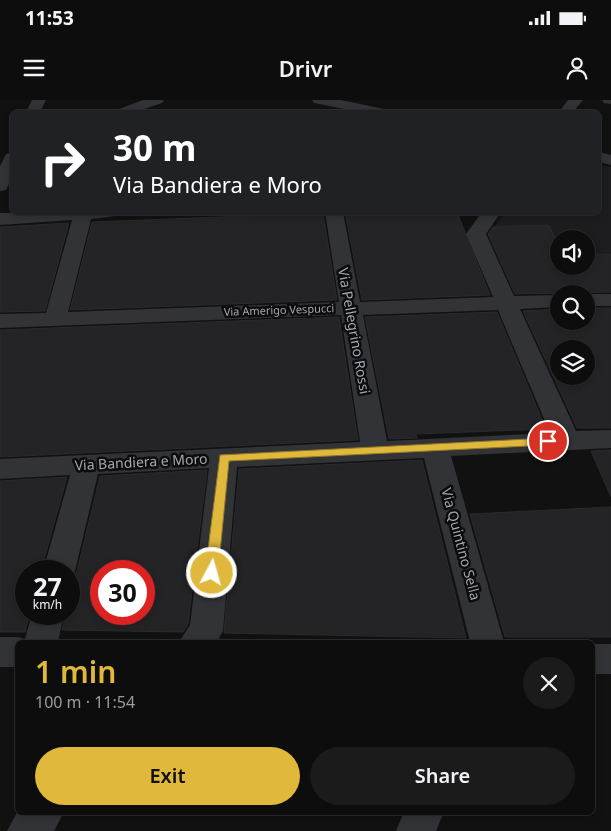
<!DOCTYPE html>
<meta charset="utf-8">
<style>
:root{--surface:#0d0d0e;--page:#1b1b1c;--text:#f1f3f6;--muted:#9a9c9e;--line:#2d2d2e;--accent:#dfb83c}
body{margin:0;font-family:"Noto Sans",sans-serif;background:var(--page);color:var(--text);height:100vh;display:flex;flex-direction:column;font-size:19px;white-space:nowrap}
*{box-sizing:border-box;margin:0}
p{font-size:16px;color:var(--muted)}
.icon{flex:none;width:28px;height:28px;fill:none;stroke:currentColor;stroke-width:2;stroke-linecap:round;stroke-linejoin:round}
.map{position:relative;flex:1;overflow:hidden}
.side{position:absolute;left:15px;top:540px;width:580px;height:175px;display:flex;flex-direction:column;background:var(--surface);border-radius:8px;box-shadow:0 2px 8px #0003,0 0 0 1px var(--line)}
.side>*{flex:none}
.top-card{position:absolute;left:10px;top:10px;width:591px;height:105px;border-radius:8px;box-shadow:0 2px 8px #0003,0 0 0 1px var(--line);background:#202124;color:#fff;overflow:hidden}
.controls{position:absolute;left:550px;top:130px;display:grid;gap:10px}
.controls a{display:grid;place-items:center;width:45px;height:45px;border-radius:50%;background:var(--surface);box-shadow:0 2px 8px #0003,0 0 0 1px var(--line);font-size:25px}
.speed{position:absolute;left:15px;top:460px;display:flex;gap:10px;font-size:25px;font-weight:700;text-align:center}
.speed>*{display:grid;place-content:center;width:65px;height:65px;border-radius:50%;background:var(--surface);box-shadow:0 2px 8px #0003,0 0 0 1px var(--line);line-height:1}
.speed small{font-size:12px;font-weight:400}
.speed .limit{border:8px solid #d22;background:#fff;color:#111}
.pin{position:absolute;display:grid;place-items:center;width:42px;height:42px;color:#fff;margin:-21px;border:2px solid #fff;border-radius:50%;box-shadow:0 1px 5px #0007}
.me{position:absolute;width:55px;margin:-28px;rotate:6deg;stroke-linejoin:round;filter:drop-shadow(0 0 4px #0008)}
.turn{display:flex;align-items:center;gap:18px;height:105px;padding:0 20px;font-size:22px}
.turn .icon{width:65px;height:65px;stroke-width:2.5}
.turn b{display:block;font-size:35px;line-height:42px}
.round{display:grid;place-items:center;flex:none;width:52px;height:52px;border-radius:26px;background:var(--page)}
.summary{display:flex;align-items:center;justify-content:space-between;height:85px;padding:0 20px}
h1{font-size:30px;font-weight:600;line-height:38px;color:var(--accent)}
.action{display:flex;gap:10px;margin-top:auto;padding:10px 20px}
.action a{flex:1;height:58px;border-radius:30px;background:var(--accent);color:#111;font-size:20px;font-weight:600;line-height:58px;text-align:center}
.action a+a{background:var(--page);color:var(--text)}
.status{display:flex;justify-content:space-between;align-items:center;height:35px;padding:0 25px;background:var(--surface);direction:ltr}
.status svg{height:14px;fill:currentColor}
header{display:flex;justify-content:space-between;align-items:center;height:65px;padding:0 20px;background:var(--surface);font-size:22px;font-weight:600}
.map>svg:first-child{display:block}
.built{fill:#1d1d1f}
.building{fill:#242426;stroke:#2b2b2e;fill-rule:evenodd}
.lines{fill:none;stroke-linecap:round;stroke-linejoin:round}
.minor{fill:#323337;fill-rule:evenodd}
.route{fill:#dfb83c;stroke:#917827}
.labels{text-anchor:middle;stroke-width:5;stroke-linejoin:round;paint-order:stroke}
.far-street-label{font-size:11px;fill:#a4a6b1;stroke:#0c0c0d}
.street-label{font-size:14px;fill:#a4a6b1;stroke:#0c0c0d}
</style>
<div class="status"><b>11:53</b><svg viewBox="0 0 49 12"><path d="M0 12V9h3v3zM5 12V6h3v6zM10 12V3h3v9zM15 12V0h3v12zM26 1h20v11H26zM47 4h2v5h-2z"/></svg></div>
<header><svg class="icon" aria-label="menu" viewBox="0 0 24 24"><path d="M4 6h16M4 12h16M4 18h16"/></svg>Drivr<svg class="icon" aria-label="person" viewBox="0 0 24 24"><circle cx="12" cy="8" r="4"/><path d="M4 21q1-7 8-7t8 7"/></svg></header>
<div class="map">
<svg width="611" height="731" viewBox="0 0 611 731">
<rect width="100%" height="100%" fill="#111112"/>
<polygon class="built" points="599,65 611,67 611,153 586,154 586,139 559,139 559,144 494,127 504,113 599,112"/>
<g class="building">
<polygon points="345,112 457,112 490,195 362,200"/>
<polygon points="323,113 337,200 70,210 92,122"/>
<polygon points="69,123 45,211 0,212 0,127"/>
<polygon points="548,125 559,144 559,166 586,166 586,154 611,154 611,192 515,194 488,134 493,127"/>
<path d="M586,208H611V328H577L523,211L559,209V221H586ZM559,249H586V276H559Z"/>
<polygon points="497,212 546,329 416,334 417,338 389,339 365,217"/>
<polygon points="339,217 358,340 0,357 0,230"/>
<polygon points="611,350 611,397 591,351"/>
<polygon points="422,360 466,538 224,533 239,369"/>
<path d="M207,370L188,524L183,532L62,530L66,514H69V481H72L77,471L100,376ZM101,471H144V514H101Z"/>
<polygon points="67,377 41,471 26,471 26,514 30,514 25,532 0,532 0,381"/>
<polygon points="611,407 611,537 505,537 470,414"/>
</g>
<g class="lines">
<g class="minor">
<polygon points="32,0 46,0 40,12 26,12"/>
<polygon points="143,0 164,0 162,3 136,12 117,12 119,9"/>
<polygon points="312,0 341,0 384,9 386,12 359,12 314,3"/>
<polygon points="568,0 583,0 573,12 559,12"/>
<polygon points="602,0 611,0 611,4 604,3"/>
<polygon points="599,52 611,55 611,65 599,62"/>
<polygon points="12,53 12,77 6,90 0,91 0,66 6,54"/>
<path d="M118,112L116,116L91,119L68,212L339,202L325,112H343L360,202L493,197L466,134L482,112H501L486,134L514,196L559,195V207L520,209L576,331L611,330V348L451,356L504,542H470L424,358L237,367L223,531L217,542H179L190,525L209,368L98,374L75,471L70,480L69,471H43L70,375L0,379V359L360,342L341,215L0,228V214L46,213L72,120L0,125V113ZM498,210L550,333L387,341L363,215Z"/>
<polygon points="585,194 611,194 611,206 586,206"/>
<polygon points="32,514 64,514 58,542 18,542 18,567 0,567 0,537 18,537 25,539"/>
<rect x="592" y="544" width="19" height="30"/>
<polygon points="18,711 18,712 64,712 54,731 7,731"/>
<polygon points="404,712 444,712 436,731 396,731"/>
</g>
</g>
<polygon class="route" points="548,338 554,341 548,345 229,361 218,473 212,479 205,473 220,355"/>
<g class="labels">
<g class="far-street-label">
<text transform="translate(279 210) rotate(-2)" y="4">Via Amerigo Vespucci</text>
</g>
<g class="street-label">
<text transform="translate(354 231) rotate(80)" y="5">Via Pellegrino Rossi</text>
<text transform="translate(141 362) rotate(-3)" y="5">Via Bandiera e Moro</text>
<text transform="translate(461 444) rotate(75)" y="5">Via Quintino Sella</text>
</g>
</g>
</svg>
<div class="controls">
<a><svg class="icon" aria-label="sound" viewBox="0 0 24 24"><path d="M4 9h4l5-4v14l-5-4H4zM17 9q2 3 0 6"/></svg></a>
<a><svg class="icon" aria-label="search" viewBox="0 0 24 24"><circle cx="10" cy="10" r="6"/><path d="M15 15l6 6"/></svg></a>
<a><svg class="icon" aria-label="layers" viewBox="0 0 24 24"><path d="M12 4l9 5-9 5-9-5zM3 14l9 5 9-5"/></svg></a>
</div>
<div class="speed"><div>27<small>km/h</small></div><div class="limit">30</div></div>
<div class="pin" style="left:548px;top:341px;background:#d93025"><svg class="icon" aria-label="arrive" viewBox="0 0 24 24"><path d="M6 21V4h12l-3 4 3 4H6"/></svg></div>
<svg class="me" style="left:212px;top:473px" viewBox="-20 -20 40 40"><circle r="17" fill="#dfb83c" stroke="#fff" stroke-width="3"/><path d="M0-11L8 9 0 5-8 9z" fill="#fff"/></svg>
<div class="top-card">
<div class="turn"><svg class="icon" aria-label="right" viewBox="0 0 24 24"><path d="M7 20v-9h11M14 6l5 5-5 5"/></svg><div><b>30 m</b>Via Bandiera e Moro</div></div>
</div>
<section class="side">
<div class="summary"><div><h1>1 min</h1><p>100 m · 11:54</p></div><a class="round"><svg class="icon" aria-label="close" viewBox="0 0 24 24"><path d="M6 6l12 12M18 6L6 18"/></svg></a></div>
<div class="action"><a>Exit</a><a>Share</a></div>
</section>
</div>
